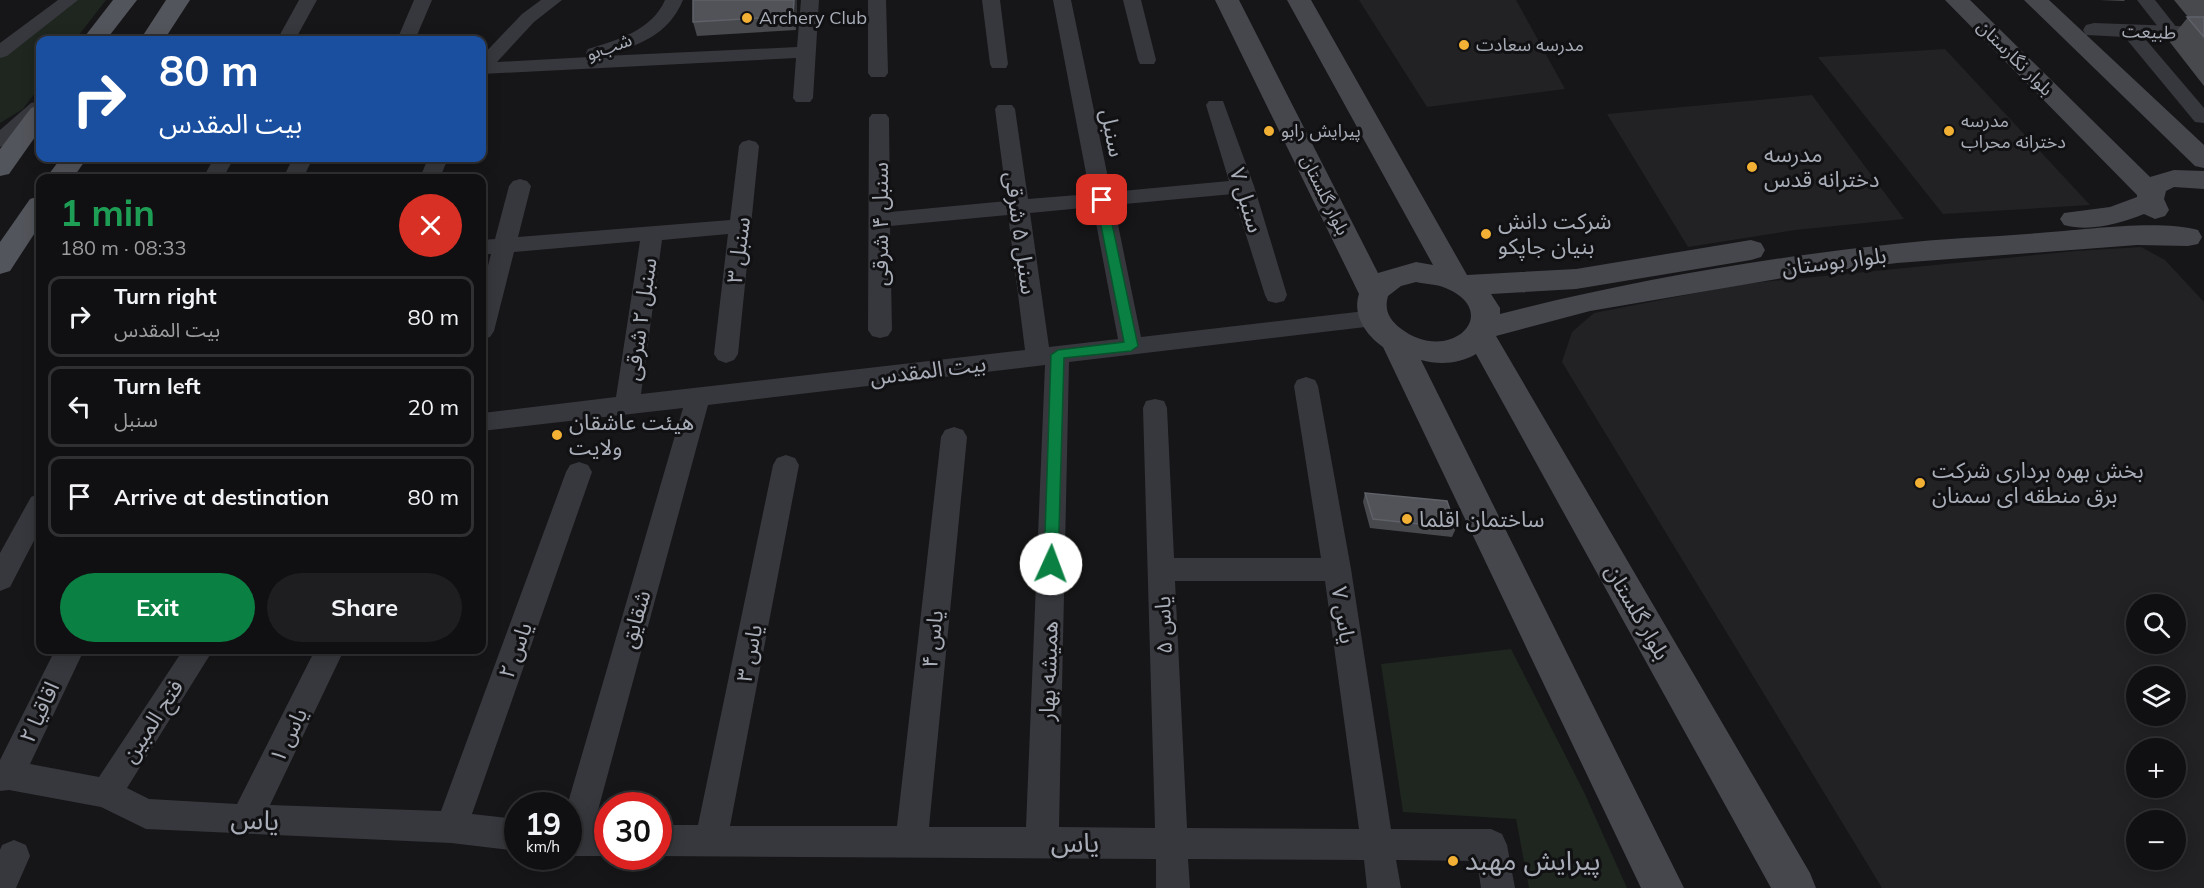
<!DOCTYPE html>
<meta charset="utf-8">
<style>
:root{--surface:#101012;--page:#1e1e20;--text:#f1f3f6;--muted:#9c9d9f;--line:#303032;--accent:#0b8043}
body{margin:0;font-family:Mulish,"Noto Sans Arabic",sans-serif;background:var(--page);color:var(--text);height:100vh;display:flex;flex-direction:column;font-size:22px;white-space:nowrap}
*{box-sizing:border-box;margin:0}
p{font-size:20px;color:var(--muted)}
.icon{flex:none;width:33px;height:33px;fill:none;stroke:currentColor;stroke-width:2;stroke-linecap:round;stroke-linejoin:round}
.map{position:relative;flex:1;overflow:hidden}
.side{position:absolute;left:36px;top:174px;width:450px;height:480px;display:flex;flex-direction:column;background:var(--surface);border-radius:12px;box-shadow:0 3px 15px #0003,0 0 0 2px var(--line)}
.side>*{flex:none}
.guide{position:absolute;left:36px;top:36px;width:450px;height:126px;border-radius:12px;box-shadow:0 3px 15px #0003,0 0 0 2px var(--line);background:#1a4fa0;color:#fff;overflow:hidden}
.controls{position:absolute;left:2126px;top:594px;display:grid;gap:12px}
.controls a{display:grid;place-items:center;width:60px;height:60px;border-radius:50%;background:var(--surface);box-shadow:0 3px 15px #0003,0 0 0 2px var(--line);font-size:30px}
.speed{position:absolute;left:504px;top:792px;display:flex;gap:12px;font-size:30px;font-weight:700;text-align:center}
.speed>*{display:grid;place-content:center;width:78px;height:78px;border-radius:50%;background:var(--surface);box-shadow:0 3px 15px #0003,0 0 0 2px var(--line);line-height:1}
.speed small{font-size:15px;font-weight:400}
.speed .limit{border:9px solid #d22;background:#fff;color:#111}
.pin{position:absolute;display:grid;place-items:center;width:51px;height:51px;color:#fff;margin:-26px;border-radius:12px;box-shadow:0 3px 9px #0006}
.me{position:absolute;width:66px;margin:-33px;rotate:2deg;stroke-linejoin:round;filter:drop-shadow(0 0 4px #0008)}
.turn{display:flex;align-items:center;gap:21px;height:126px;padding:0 24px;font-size:27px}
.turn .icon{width:78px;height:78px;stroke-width:2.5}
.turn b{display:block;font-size:42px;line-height:51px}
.round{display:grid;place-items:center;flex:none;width:63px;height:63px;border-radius:32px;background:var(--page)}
.summary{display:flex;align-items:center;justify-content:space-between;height:102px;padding:0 24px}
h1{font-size:36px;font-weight:700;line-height:45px;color:#1e9e55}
.button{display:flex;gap:12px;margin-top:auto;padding:12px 24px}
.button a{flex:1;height:69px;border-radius:36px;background:var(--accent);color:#fff;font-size:24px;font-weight:700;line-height:69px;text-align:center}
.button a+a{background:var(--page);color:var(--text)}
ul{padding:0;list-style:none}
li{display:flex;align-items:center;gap:18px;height:81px;margin:0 12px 9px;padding:0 12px;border:3px solid var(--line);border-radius:12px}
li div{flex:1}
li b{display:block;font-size:22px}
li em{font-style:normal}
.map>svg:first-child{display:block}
.built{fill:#222225;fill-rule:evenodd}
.green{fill:#1e261f}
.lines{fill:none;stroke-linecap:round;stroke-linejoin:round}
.minor{fill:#37383d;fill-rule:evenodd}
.tertiary{fill:#37383d;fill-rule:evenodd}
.secondary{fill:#45474d;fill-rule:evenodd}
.primary{fill:#53555c;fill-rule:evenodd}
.wall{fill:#47494d}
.shaded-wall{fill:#2f3033}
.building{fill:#525359;stroke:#5f6168;stroke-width:1.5}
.route{fill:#0b8043;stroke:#07532c;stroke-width:1.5}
.poi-dot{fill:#f2b134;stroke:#111113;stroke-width:2}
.labels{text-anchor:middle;stroke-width:6;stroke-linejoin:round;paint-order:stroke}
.far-poi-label{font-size:18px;fill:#a8adb8;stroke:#111113;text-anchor:start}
.far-street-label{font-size:18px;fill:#a8adb8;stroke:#111113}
.street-label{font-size:22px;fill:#a8adb8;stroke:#111113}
.poi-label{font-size:22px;fill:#a8adb8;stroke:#111113;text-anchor:start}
.near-street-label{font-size:27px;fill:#a8adb8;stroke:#111113}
.near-poi-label{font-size:27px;fill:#a8adb8;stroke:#111113;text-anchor:start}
</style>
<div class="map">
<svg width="2204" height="888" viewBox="0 0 2204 888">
<rect width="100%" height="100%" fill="#161618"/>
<g class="built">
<polygon points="1359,0 1516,0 1565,89 1427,107"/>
<polygon points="1945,49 2090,205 1943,214 1818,57"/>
<polygon points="1812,95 1904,219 1795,230 1688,247 1607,114"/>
<path d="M2141,247L2165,260L2204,302V888H1882L1562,362L1572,332L1594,313L1742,284L2076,251ZM2136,604H2175V644H2136ZM2136,676H2175V716H2136ZM2136,748H2175V788H2136ZM2136,820H2175V860H2136Z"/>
</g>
<g class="green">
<polygon points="74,0 106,0 75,40 40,40 40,86 23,109 0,123 0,54"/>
<polygon points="1511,649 1584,792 1627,888 1529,888 1516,819 1403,812 1381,664"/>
</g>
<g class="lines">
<g class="minor">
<polygon points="58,0 78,0 7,56 0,58 0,43"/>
<polygon points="299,0 317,0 295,40 277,40"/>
<polygon points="414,0 432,0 415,40 397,40"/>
<path d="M541,0H562L534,22L497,62L589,57L586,53L588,49C618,40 652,30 665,0H683C668,36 638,45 604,56L797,47L801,0H819L813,98L810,102H796L793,98L796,58L482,74V56L522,14Z"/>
<polygon points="868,0 886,0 888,73 885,77 871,77 868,73"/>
<polygon points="982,0 1000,0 1008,64 1006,68 992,68 990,64"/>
<path d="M1053,0H1071L1111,192L1229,181L1206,105L1209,101H1223L1254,186L1287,295L1284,301L1276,303L1268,301L1265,295L1233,194L1114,205L1141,337L1374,310L1382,312L1386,318L1382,324L1374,326L1069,362L1059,827L1155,828L1143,408L1146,401L1155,399L1164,401L1167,408L1174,558H1321L1294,386L1297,380L1306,377L1315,380L1318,386L1351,569L1391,829H1491L1502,834L1507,845L1515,888H1481L1477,861L1396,860L1401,888H1367L1364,860L1188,859L1190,888H1156V859L657,856L658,825H698L773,465L777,458L786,455L795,458L799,465L730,826H897L941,437L945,430L954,427L963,430L967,437L929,827H1026L1045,365L708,405L594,825H608L609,856H568L567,806L683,408L482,431V413L616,397L640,241L514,252L494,331L490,337L482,339V289L491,254H482V240L495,239L509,186L513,181L520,179L527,181L531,186L518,237L730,220L739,146L742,142L749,140L756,142L759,146L738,354L734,360L726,363L718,360L714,354L728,234L662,240L641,394L1025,350L1008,215L890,226L892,330L888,336L880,338L872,336L868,330L869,118L872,114H886L889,118L890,212L1007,201L995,109L998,105H1012L1015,109L1028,199L1090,194ZM1093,207L1118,339L1049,347L1030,213ZM1175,581H1325L1359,829L1187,828Z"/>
<polygon points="1123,0 1141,0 1156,60 1154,64 1140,64 1138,60"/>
<polygon points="2137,0 2155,0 2181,33 2178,37 2166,37"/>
<polygon points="2129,25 2135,27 2204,108 2204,123 2195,122 2123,35 2120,31 2123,27"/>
<polygon points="214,158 234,158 223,178 203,178"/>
<polygon points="293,158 313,158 303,178 283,178"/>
<polygon points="428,158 448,158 440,178 420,178"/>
<polygon points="579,462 588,465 592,472 472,814 518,819 518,851 451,843 146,829 101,807 9,790 0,791 0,760 55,650 84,650 30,764 99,777 183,650 213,650 127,788 149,799 237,804 315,650 344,650 270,805 441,811 566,472 570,465"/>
<polygon points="40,493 40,529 10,587 0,591 0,553 31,497"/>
<polygon points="14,840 26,845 30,856 16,888 0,888 0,850 2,845"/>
</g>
<g class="tertiary">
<polygon points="2094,23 2204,27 2204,41 2086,35 2083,30 2086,25"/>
<polygon points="40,101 40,121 23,138 0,147 0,130 31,103"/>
</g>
<g class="secondary">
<path d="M1215,0H1239L1378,273L1416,262L1433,265L1287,0H1311L1467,275L1576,269L1751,240L1761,243L1765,250L1761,257L1751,260L1576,289L1491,294L1500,308V314C1629,281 1762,258 1894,244C1942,238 1991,237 2039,233C2083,230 2157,219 2198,230L2202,237L2198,244L2188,246L2137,245L1897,263L1806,274L1590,311L1496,336L1810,873L1816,888H1771L1476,354C1459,364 1439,365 1421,360L1684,888H1641L1383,347C1366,335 1352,315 1359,294ZM1416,282C1425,284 1435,284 1443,287C1506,311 1450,367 1400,328C1389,319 1384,310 1388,296L1401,286Z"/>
<path d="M1945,0H1970L2150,177L2174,170L2204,171V189L2174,187L2166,191L2164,199L2169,210L2165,216L2155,219L2144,214C2119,224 2090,232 2064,225L2060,219L2064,213L2110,207L2137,197V195Z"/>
<polygon points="2024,0 2049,0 2204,145 2204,168 2195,166"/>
</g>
<g class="primary">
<polygon points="113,0 137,0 106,40 82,40"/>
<polygon points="166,0 190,0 164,40 140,40"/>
<polygon points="40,105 40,130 9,174 0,176 0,149 31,108"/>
<polygon points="61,158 87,158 73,178 46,178"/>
<polygon points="40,196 40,225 10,271 0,274 0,242 30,199"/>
</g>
</g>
<g class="wall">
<polygon points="693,0 797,0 796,30 697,36 693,22"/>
<polygon points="2099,0 2125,0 2124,1"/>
<polygon points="2174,0 2204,0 2204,86 2169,41 2188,17"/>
<polygon points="1365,493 1456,528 1452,537 1370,528 1363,502"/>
</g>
<polygon class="shaded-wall" points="794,0 797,0 796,30 793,16"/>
<g class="building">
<polygon points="693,0 794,0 793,16 693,22"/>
<polygon points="2187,17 2204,17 2204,37"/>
<polygon points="1365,493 1447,501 1456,528 1373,519"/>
</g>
<polygon class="route" points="1102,196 1107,200 1138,346 1131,351 1064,358 1058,564 1056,568 1046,568 1044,564 1051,355 1058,350 1124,342 1096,200"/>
<g class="poi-dot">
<circle cx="747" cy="18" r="6"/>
<circle cx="1464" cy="45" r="6"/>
<circle cx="1269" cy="131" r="6"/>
<circle cx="1949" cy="131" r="6"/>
<circle cx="1752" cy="167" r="6"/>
<circle cx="1486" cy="234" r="6"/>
<circle cx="557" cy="435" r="6"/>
<circle cx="1920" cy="483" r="6"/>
<circle cx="1407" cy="519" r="6"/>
<circle cx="1453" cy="861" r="6"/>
</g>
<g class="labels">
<g class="far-poi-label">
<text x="759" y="24">Archery Club</text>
<text x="1476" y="51">مدرسه سعادت</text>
<text x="1961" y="127">مدرسه<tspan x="1961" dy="21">دخترانه محراب</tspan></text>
<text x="1281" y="137">پیرایش رابو</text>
</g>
<g class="far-street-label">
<text transform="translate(2149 32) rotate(2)" y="6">طبیعت</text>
<text transform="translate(609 47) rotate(-20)" y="6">شب‌بو</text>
<text transform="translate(2015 58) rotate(45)" y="6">بلوار نگارستان</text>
<text transform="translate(1325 195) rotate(64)" y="6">بلوار گلستان</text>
</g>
<g class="street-label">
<text transform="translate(1113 133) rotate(79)" y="8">سنبل</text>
<text transform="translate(1247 200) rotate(73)" y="8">سنبل ۷</text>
<text transform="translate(880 224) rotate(-90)" y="8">سنبل ۴ شرقی</text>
<text transform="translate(1021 233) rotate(82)" y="8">سنبل ۵ شرقی</text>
<text transform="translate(738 250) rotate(-83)" y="8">سنبل ۳</text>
<text transform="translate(1834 261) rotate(-7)" y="8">بلوار بوستان</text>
<text transform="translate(640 319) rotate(-82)" y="8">سنبل ۲ شرقی</text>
<text transform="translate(928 370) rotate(-7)" y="8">بیت المقدس</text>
<text transform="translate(1638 612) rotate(60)" y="8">بلوار گلستان</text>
<text transform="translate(1344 615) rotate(81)" y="8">یاس ۷</text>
<text transform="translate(635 619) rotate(-74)" y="8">شقایق</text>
<text transform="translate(1163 625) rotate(-92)" y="8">یاس ۵</text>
<text transform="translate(932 639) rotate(-84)" y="8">یاس ۴</text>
<text transform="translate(515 650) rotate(-70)" y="8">یاس ۲</text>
<text transform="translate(749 653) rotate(-79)" y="8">یاس ۳</text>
<text transform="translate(1048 671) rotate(-88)" y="8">همیشه بهار</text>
<text transform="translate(39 712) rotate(-65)" y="8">اقاقیا ۲</text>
<text transform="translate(152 721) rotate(-57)" y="8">فتح المبین</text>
<text transform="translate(288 735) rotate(-64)" y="8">یاس ۱</text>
</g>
<g class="poi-label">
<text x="1764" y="162">مدرسه<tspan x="1764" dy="25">دخترانه قدس</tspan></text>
<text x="1498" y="229">شرکت دانش<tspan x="1498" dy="25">بنیان جاپکو</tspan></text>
<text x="569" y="430">هیئت عاشقان<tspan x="569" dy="25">ولایت</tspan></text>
<text x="1932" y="478">بخش بهره برداری شرکت<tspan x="1932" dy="25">برق منطقه ای سمنان</tspan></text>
<text x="1419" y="527">ساختمان اقلما</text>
</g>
<g class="near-street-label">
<text transform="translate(255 820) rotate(3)" y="9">یاس</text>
<text x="1075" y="852">یاس</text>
</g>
<g class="near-poi-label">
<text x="1465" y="870">پیرایش مهبد</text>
</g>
</g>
</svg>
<div class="controls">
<a><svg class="icon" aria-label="search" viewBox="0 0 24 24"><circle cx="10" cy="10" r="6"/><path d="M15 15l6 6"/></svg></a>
<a><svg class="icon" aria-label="layers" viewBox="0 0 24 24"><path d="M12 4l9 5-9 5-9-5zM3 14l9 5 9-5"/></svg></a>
<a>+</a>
<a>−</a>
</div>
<div class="speed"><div>19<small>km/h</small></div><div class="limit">30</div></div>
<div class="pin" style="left:1102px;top:200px;background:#d93025"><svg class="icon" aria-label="arrive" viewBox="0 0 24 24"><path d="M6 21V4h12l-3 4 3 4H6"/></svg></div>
<svg class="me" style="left:1051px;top:564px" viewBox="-20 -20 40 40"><circle r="19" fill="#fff"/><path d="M0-13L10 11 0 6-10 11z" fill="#0b8043"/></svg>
<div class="guide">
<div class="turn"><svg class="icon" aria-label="right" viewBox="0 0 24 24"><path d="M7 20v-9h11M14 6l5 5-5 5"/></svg><div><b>80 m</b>بیت المقدس</div></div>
</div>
<section class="side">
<div class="summary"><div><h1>1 min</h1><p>180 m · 08:33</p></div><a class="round" style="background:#d93025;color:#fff"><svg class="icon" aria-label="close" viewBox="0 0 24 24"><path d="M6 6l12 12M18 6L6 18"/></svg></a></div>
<ul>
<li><svg class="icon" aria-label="right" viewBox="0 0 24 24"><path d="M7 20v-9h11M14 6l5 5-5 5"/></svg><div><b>Turn right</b><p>بیت المقدس</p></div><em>80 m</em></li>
<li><svg class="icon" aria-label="left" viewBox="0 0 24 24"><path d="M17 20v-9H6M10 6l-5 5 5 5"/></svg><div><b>Turn left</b><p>سنبل</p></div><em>20 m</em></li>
<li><svg class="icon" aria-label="arrive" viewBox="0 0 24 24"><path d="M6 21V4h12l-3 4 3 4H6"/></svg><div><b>Arrive at destination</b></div><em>80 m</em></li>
</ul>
<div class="button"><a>Exit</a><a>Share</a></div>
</section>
</div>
